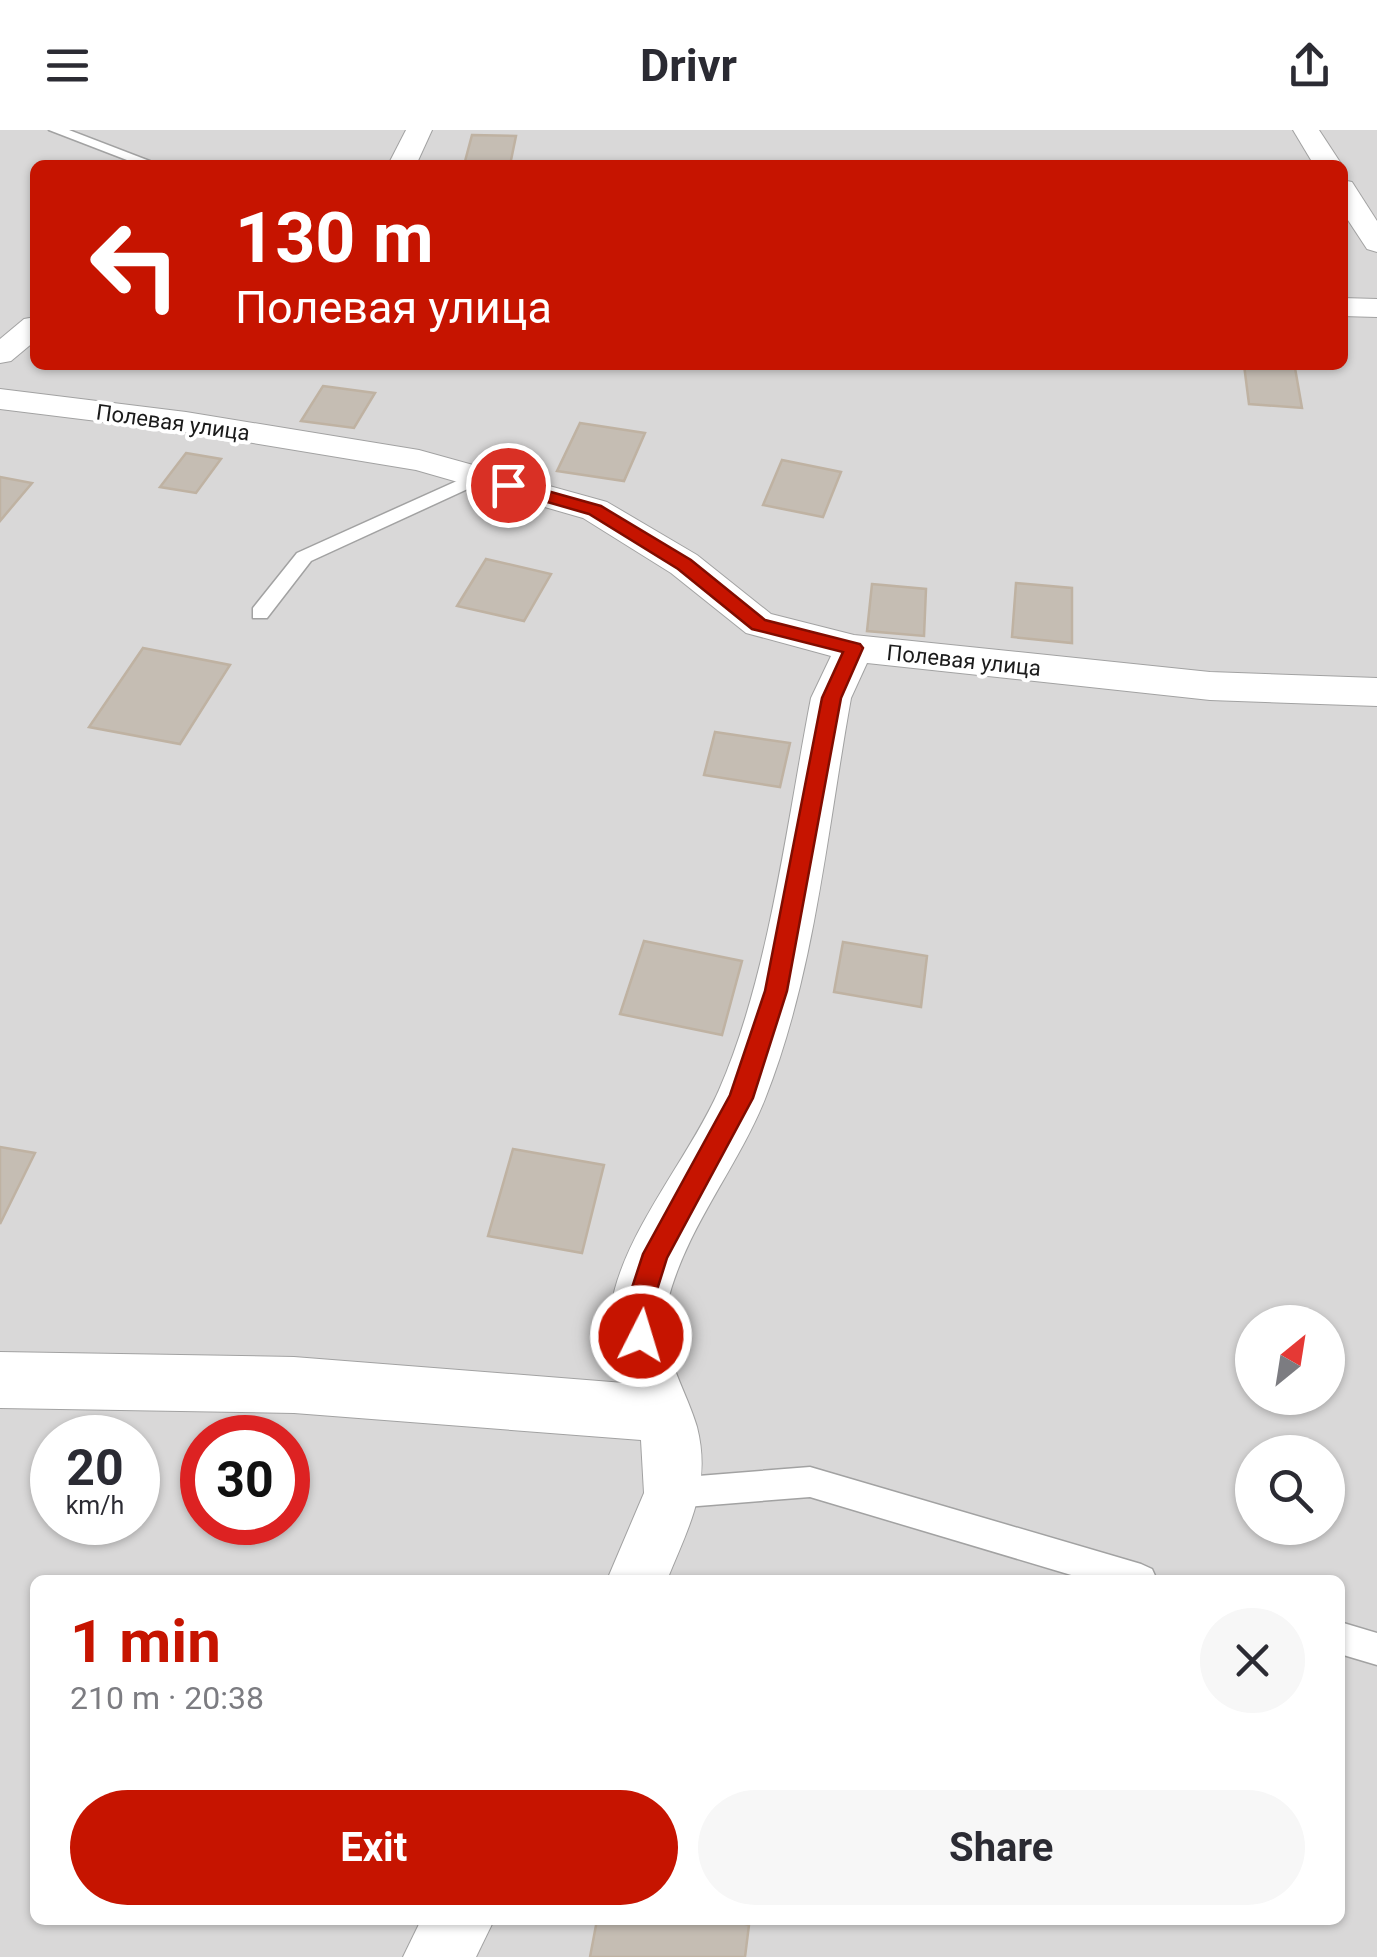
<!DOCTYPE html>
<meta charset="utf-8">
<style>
:root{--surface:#fff;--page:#f7f7f7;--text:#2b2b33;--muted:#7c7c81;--accent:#c61400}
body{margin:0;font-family:Roboto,sans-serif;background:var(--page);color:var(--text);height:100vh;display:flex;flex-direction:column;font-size:38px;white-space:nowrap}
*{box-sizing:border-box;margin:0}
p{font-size:32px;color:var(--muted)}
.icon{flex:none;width:55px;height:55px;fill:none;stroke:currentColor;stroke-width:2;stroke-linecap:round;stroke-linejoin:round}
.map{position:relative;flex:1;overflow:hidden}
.drawer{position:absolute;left:30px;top:1445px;width:1315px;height:350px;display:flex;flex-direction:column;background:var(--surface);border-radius:15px;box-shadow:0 2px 8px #0004}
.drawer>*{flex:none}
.top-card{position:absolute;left:30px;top:30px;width:1318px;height:210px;border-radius:15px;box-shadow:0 2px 8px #0004;background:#c61400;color:#fff;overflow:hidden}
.needle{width:65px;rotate:30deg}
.tools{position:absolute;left:1235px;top:1175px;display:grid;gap:20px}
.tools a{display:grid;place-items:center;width:110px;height:110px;border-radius:50%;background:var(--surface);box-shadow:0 2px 8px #0004;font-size:50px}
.speed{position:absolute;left:30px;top:1285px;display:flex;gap:20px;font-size:50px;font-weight:700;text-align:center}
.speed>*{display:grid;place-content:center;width:130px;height:130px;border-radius:50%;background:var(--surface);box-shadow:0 2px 8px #0004;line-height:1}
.speed small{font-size:25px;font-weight:400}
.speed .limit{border:15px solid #d22;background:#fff;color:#111}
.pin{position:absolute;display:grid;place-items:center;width:85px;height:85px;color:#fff;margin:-42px;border:5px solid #fff;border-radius:50%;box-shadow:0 2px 10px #0007}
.me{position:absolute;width:110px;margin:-55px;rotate:5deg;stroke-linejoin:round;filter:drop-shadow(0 0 8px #0008)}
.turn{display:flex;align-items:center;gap:35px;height:210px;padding:0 40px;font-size:45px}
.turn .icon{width:130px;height:130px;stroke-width:2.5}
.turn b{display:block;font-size:70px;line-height:85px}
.round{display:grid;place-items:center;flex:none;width:105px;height:105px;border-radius:52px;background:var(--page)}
.overview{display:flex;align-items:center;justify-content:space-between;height:170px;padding:0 40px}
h1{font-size:60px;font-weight:700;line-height:75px;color:var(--accent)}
.action{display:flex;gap:20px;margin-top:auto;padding:20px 40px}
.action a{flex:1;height:115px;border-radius:60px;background:var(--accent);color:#fff;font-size:40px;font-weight:700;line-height:115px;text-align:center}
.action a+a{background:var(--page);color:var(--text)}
header{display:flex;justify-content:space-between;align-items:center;height:130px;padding:0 40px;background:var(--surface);font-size:45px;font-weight:700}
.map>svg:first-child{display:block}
.residential{fill:#d9d8d8;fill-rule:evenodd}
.building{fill:#c5bdb3;stroke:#bfb2a2;stroke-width:2.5}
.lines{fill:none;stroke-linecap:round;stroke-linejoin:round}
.service-casing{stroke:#a2a2a2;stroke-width:3}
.minor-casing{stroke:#a2a2a2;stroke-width:2}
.service{fill:#fff;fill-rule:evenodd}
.minor{fill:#fff;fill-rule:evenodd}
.route{fill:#c61400;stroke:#810d00;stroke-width:2.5}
.labels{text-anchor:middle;stroke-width:8;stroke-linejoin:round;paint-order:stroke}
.far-street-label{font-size:22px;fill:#1b1b1b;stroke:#fff}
</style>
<header><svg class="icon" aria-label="menu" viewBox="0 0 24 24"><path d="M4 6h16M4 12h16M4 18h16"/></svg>Drivr<svg class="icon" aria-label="share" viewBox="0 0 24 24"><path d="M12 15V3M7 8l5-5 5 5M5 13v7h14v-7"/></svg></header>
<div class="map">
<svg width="1377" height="1827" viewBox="0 0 1377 1827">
<rect width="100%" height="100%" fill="#edeae0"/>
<path class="residential" d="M0,0H1377V1827H0ZM35,35H1342V235H35ZM1252,1192H1328V1268H1252ZM52,1308H138V1392H52ZM202,1308H288V1392H202ZM1252,1322H1328V1398H1252ZM35,1450H1340V1790H35Z"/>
<g class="building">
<polygon points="472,5 516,6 510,35 464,35"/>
<polygon points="1244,235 1295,238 1302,278 1249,274"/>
<polygon points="323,256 375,263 354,298 301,291"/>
<polygon points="580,293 645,303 624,351 557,341"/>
<polygon points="186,323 221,329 196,363 160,357"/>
<polygon points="782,330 841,342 823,387 763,375"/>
<polygon points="0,347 32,353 0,391"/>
<polygon points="486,429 551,444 524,491 457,476"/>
<polygon points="1016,453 1072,458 1072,513 1012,507"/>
<polygon points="872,454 926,459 924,506 867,501"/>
<polygon points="143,518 230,535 180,614 89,597"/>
<polygon points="715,602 790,613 780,657 704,645"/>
<polygon points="644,811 742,831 722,905 620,884"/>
<polygon points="843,812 927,826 921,877 834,862"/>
<polygon points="0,1017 35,1023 0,1094"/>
<polygon points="513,1019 604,1035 582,1123 488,1106"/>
<polygon points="597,1790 730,1790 749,1795 745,1827 590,1827"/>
</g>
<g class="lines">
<defs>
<g id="service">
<polygon points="49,0 69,0 160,35 140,35"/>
<polygon points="479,341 488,347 485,351 311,431 267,488 253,488 253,478 297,423"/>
<polygon points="810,1337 1141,1434 1152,1439 1157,1450 1088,1450 810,1367 673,1378 662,1374 658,1363 662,1352 673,1348"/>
<polygon points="1340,1492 1377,1503 1377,1535 1340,1524"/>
</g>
<g id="minor">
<polygon points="406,0 432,0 416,35 388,35"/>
<polygon points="1293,0 1319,0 1342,35 1314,35"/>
<polygon points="1342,50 1352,52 1377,91 1377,122 1367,119 1342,81"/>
<polygon points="1342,168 1377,169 1377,187 1342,186"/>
<polygon points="35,187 35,211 11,231 0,233 0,209 24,189"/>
<path d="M0,259L186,282L419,320L607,372L697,425L771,484L854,505L1210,542L1377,548V576L1210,570L867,533L851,568C827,701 815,843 765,969C737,1039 685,1099 667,1174C656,1216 686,1258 697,1297C712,1356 688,1398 667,1450H607L644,1363L641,1310L294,1283L0,1278V1222L294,1227L624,1253C616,1232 608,1201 611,1178C621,1106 690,1027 719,960C769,846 787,692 811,568L831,526L746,503L671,443L583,388L416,340L186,302L0,279Z"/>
<polygon points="421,1790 494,1790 476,1827 403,1827"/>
</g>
</defs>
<use href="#service" class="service-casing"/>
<use href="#minor" class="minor-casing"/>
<use href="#service" class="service"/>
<use href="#minor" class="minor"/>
</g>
<polygon class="route" points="508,350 601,376 691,430 765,490 860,514 863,518 841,568 787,861 753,968 667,1128 651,1179 654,1206 650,1216 641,1219 632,1216 625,1179 643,1124 730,965 765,861 822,568 843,522 752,499 678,439 589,384 502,359 500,355"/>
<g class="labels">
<g class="far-street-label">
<text transform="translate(173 292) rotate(8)" y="8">Полевая улица</text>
<text transform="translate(964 530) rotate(6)" y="8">Полевая улица</text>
</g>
</g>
</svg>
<div class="tools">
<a><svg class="needle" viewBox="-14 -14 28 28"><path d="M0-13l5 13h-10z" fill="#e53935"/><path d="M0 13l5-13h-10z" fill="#7c7c81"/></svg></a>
<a><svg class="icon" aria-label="search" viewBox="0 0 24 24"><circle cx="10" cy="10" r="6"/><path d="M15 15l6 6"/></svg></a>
</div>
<div class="speed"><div>20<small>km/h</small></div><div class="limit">30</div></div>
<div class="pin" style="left:508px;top:355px;background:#d93025"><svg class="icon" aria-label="arrive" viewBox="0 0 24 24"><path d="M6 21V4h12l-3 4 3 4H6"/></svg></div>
<svg class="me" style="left:641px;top:1206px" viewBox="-20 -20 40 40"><circle r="17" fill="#c61400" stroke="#fff" stroke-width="3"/><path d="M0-11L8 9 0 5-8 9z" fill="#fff"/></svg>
<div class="top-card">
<div class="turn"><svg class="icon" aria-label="left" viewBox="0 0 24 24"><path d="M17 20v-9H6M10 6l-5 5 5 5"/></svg><div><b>130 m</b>Полевая улица</div></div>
</div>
<section class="drawer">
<div class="overview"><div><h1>1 min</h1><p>210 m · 20:38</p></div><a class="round"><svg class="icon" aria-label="close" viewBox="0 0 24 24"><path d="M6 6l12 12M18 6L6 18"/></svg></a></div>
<div class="action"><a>Exit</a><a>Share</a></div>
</section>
</div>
